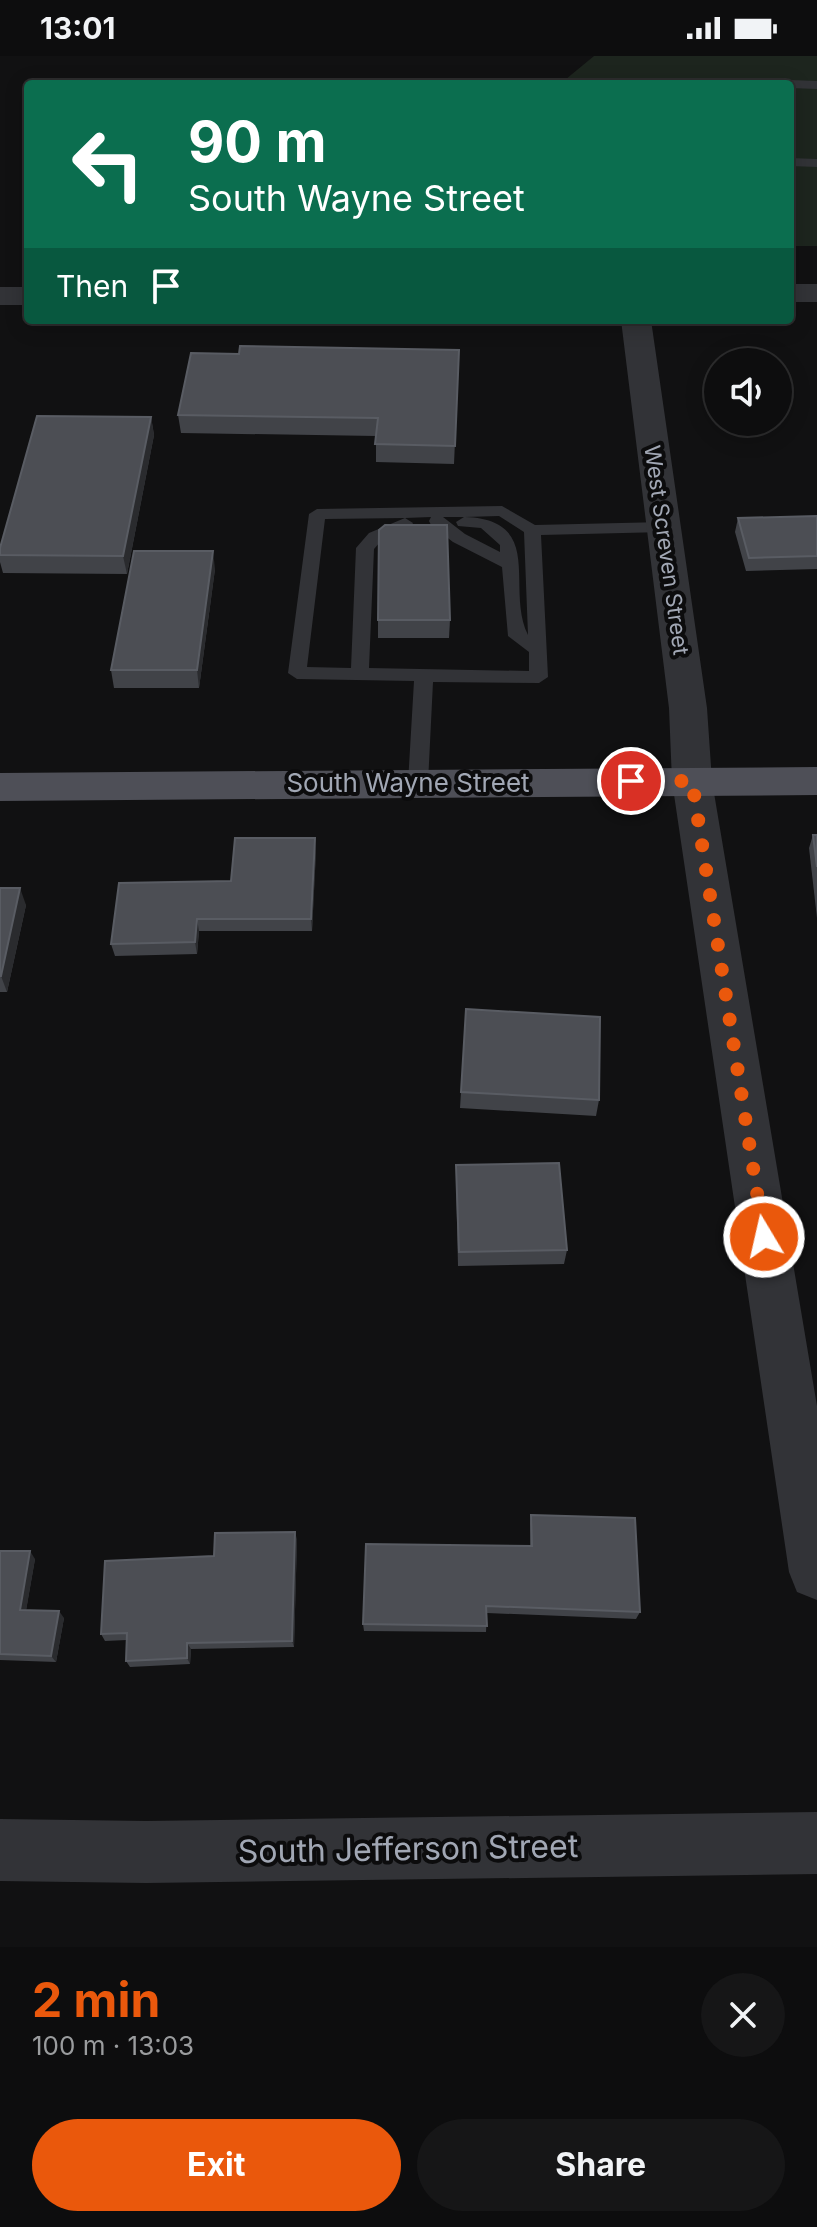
<!DOCTYPE html>
<meta charset="utf-8">
<style>
:root{--surface:#0d0d0e;--page:#161617;--text:#f1f3f6;--muted:#9a9c9e;--line:#2d2d2e;--accent:#ea580c}
body{margin:0;font-family:Inter,sans-serif;background:var(--page);color:var(--text);height:100vh;display:flex;flex-direction:column;font-size:30px;white-space:nowrap}
*{box-sizing:border-box;margin:0}
p{font-size:26px;color:var(--muted)}
.icon{flex:none;width:44px;height:44px;fill:none;stroke:currentColor;stroke-width:2;stroke-linecap:round;stroke-linejoin:round}
.map{position:relative;height:1891px;overflow:hidden}
.side{display:flex;flex-direction:column;background:var(--surface);flex:1}
.side>*{flex:none}
.hud{position:absolute;left:24px;top:24px;width:770px;height:244px;border-radius:8px;box-shadow:0 4px 20px #0003,0 0 0 2px var(--line);background:#0b6e4f;color:#fff;overflow:hidden}
.fabs{position:absolute;left:704px;top:292px;display:grid;gap:16px}
.fabs a{display:grid;place-items:center;width:88px;height:88px;border-radius:50%;background:var(--surface);box-shadow:0 4px 20px #0003,0 0 0 2px var(--line);font-size:40px}
.pin{position:absolute;display:grid;place-items:center;width:68px;height:68px;color:#fff;margin:-34px;border:4px solid #fff;border-radius:50%;box-shadow:0 2px 8px #0007}
.me{position:absolute;width:88px;margin:-44px;rotate:351deg;stroke-linejoin:round;filter:drop-shadow(0 0 6px #0008)}
.turn{display:flex;align-items:center;gap:28px;height:168px;padding:0 32px;font-size:36px}
.turn .icon{width:104px;height:104px;stroke-width:2.5}
.turn b{display:block;font-size:56px;line-height:68px}
.then{display:flex;align-items:center;height:76px;padding:0 32px;background:#0003;gap:16px;font-size:30px}
.round{display:grid;place-items:center;flex:none;width:84px;height:84px;border-radius:42px;background:var(--page)}
.overview{display:flex;align-items:center;justify-content:space-between;height:136px;padding:0 32px}
h1{font-size:48px;font-weight:700;line-height:60px;color:var(--accent)}
.button{display:flex;gap:16px;margin-top:auto;padding:16px 32px}
.button a{flex:1;height:92px;border-radius:48px;background:var(--accent);color:#fff;font-size:32px;font-weight:700;line-height:92px;text-align:center}
.button a+a{background:var(--page);color:var(--text)}
.status{display:flex;justify-content:space-between;align-items:center;height:56px;padding:0 40px;background:var(--surface);direction:ltr}
.status svg{height:22px;fill:currentColor}
.map>svg:first-child{display:block}
.green{fill:#1d251e}
.lines{fill:none;stroke-linecap:round;stroke-linejoin:round}
.service{fill:#323337;fill-rule:evenodd}
.tertiary{fill:#323337;fill-rule:evenodd}
.primary{fill:#4e4f57;fill-rule:evenodd}
.wall{fill:#414348}
.shaded-wall{fill:#2a2b2e}
.building{fill:#4c4e54;stroke:#595c63;stroke-width:2}
.route{stroke:#ea580c;stroke-width:14;stroke-dasharray:0 25.2}
.labels{text-anchor:middle;stroke-width:8;stroke-linejoin:round;paint-order:stroke}
.far-street-label{font-size:22px;fill:#a1a7b4;stroke:#0c0c0d}
.street-label{font-size:26px;fill:#a1a7b4;stroke:#0c0c0d}
.near-street-label{font-size:32px;fill:#a1a7b4;stroke:#0c0c0d}
</style>
<div class="status"><b>13:01</b><svg viewBox="0 0 49 12"><path d="M0 12V9h3v3zM5 12V6h3v6zM10 12V3h3v9zM15 12V0h3v12zM26 1h20v11H26zM47 4h2v5h-2z"/></svg></div>
<div class="map">
<svg width="817" height="1891" viewBox="0 0 817 1891">
<rect width="100%" height="100%" fill="#111112"/>
<polygon class="green" points="594,0 817,0 817,190 790,190 790,28 560,28"/>
<g class="lines">
<g class="service">
<polygon points="677,24 771,24 777,28 671,28"/>
<polygon points="790,24 817,25 817,33 790,32 790,28 784,28"/>
<polygon points="790,102 817,103 817,111 790,110"/>
<path d="M502,450L535,469L664,466L672,471L664,476L541,479L548,621L539,627L433,626L428,727L418,734L411,732L408,727L414,625L297,623L288,617L309,458L317,453ZM499,460L524,476L528,579C505,532 546,464 465,461ZM431,461L429,465L431,469L453,486L502,511L508,580L529,596V615L369,612L374,493L381,485L411,471L413,467L405,462ZM443,461H464L456,466L458,470L481,472L500,489V496L465,478ZM405,462L369,477L356,492L351,612L307,611L325,463Z"/>
</g>
<g class="tertiary">
<rect x="790" y="228" width="27" height="18"/>
<rect x="0" y="231" width="28" height="18"/>
<polygon points="621,264 651,264 707,652 712,725 817,1350 817,1544 797,1536 789,1516 672,725 669,652"/>
<polygon points="817,1756 817,1818 146,1827 0,1825 0,1763 146,1765"/>
</g>
<polygon class="primary" points="817,711 817,739 0,745 0,717"/>
</g>
<g class="wall">
<polygon points="459,294 454,408 376,406 376,380 181,377 178,359 239,298"/>
<polygon points="151,361 154,379 127,518 3,517 0,506 0,492"/>
<polygon points="817,460 817,513 746,515 735,476 738,462"/>
<polygon points="215,513 199,632 114,632 111,614"/>
<polygon points="378,564 450,564 449,582 378,582"/>
<polygon points="813,779 817,779 817,862 809,792"/>
<polygon points="316,795 312,875 199,875 197,898 115,900 111,888 231,825"/>
<polygon points="0,832 26,849 7,936 0,936"/>
<polygon points="466,953 599,1044 596,1060 460,1052"/>
<polygon points="456,1109 567,1194 564,1208 458,1210 456,1124"/>
<polygon points="531,1459 640,1556 636,1563 487,1557 486,1576 364,1575 363,1568 530,1490 530,1467"/>
<polygon points="297,1483 294,1591 191,1593 190,1608 130,1611 126,1605 127,1584 105,1585 101,1578 214,1500"/>
<polygon points="0,1495 35,1503 26,1554 64,1562 56,1606 0,1604"/>
</g>
<g class="shaded-wall">
<polygon points="151,361 154,379 127,518 123,500"/>
<polygon points="213,495 215,513 199,632 197,614"/>
<polygon points="315,782 316,795 312,875 311,863"/>
<polygon points="20,832 26,849 7,936 1,920"/>
<polygon points="197,863 199,875 197,898 195,886"/>
<polygon points="295,1476 297,1483 294,1591 292,1585"/>
<polygon points="30,1495 35,1503 25,1561 20,1554"/>
<polygon points="59,1555 64,1562 56,1606 51,1600"/>
<polygon points="187,1587 191,1593 190,1608 187,1602"/>
</g>
<g class="building">
<polygon points="240,290 459,294 455,390 375,388 378,362 178,359 191,297 239,298"/>
<polygon points="37,360 151,361 123,500 0,499 0,492"/>
<polygon points="817,460 817,500 749,502 738,462"/>
<polygon points="385,469 447,469 450,564 378,564 379,474"/>
<polygon points="134,495 213,495 197,614 111,614"/>
<polygon points="813,779 817,779 817,811"/>
<polygon points="235,782 315,782 311,863 197,863 195,886 111,888 119,827 231,825"/>
<polygon points="0,832 20,832 1,920 0,920"/>
<polygon points="466,953 600,961 599,1044 461,1036"/>
<polygon points="559,1107 567,1194 459,1196 456,1109"/>
<polygon points="531,1459 635,1462 640,1556 486,1550 487,1570 363,1568 366,1488 532,1490"/>
<polygon points="295,1476 292,1585 187,1587 187,1602 126,1605 127,1577 101,1578 105,1505 214,1500 215,1477"/>
<polygon points="0,1495 30,1495 20,1554 59,1555 51,1600 0,1598"/>
</g>
<g class="lines">
<polyline class="route" points="631,725 692,725 764,1181"/>
</g>
<g class="labels">
<g class="far-street-label">
<text transform="translate(667 494) rotate(82)" y="8">West Screven Street</text>
</g>
<g class="street-label">
<text x="408" y="736">South Wayne Street</text>
</g>
<g class="near-street-label">
<text transform="translate(408 1793) rotate(-1)" y="11">South Jefferson Street</text>
</g>
</g>
</svg>
<div class="fabs">
<a><svg class="icon" aria-label="sound" viewBox="0 0 24 24"><path d="M4 9h4l5-4v14l-5-4H4zM17 9q2 3 0 6"/></svg></a>
</div>
<div class="pin" style="left:631px;top:725px;background:#d93025"><svg class="icon" aria-label="arrive" viewBox="0 0 24 24"><path d="M6 21V4h12l-3 4 3 4H6"/></svg></div>
<svg class="me" style="left:764px;top:1181px" viewBox="-20 -20 40 40"><circle r="17" fill="#ea580c" stroke="#fff" stroke-width="3"/><path d="M0-11L8 9 0 5-8 9z" fill="#fff"/></svg>
<div class="hud">
<div class="turn"><svg class="icon" aria-label="left" viewBox="0 0 24 24"><path d="M17 20v-9H6M10 6l-5 5 5 5"/></svg><div><b>90 m</b>South Wayne Street</div></div>
<div class="then">Then<svg class="icon" aria-label="arrive" viewBox="0 0 24 24"><path d="M6 21V4h12l-3 4 3 4H6"/></svg></div>
</div>
</div>
<section class="side">
<div class="overview"><div><h1>2 min</h1><p>100 m · 13:03</p></div><a class="round"><svg class="icon" aria-label="close" viewBox="0 0 24 24"><path d="M6 6l12 12M18 6L6 18"/></svg></a></div>
<div class="button"><a>Exit</a><a>Share</a></div>
</section>
